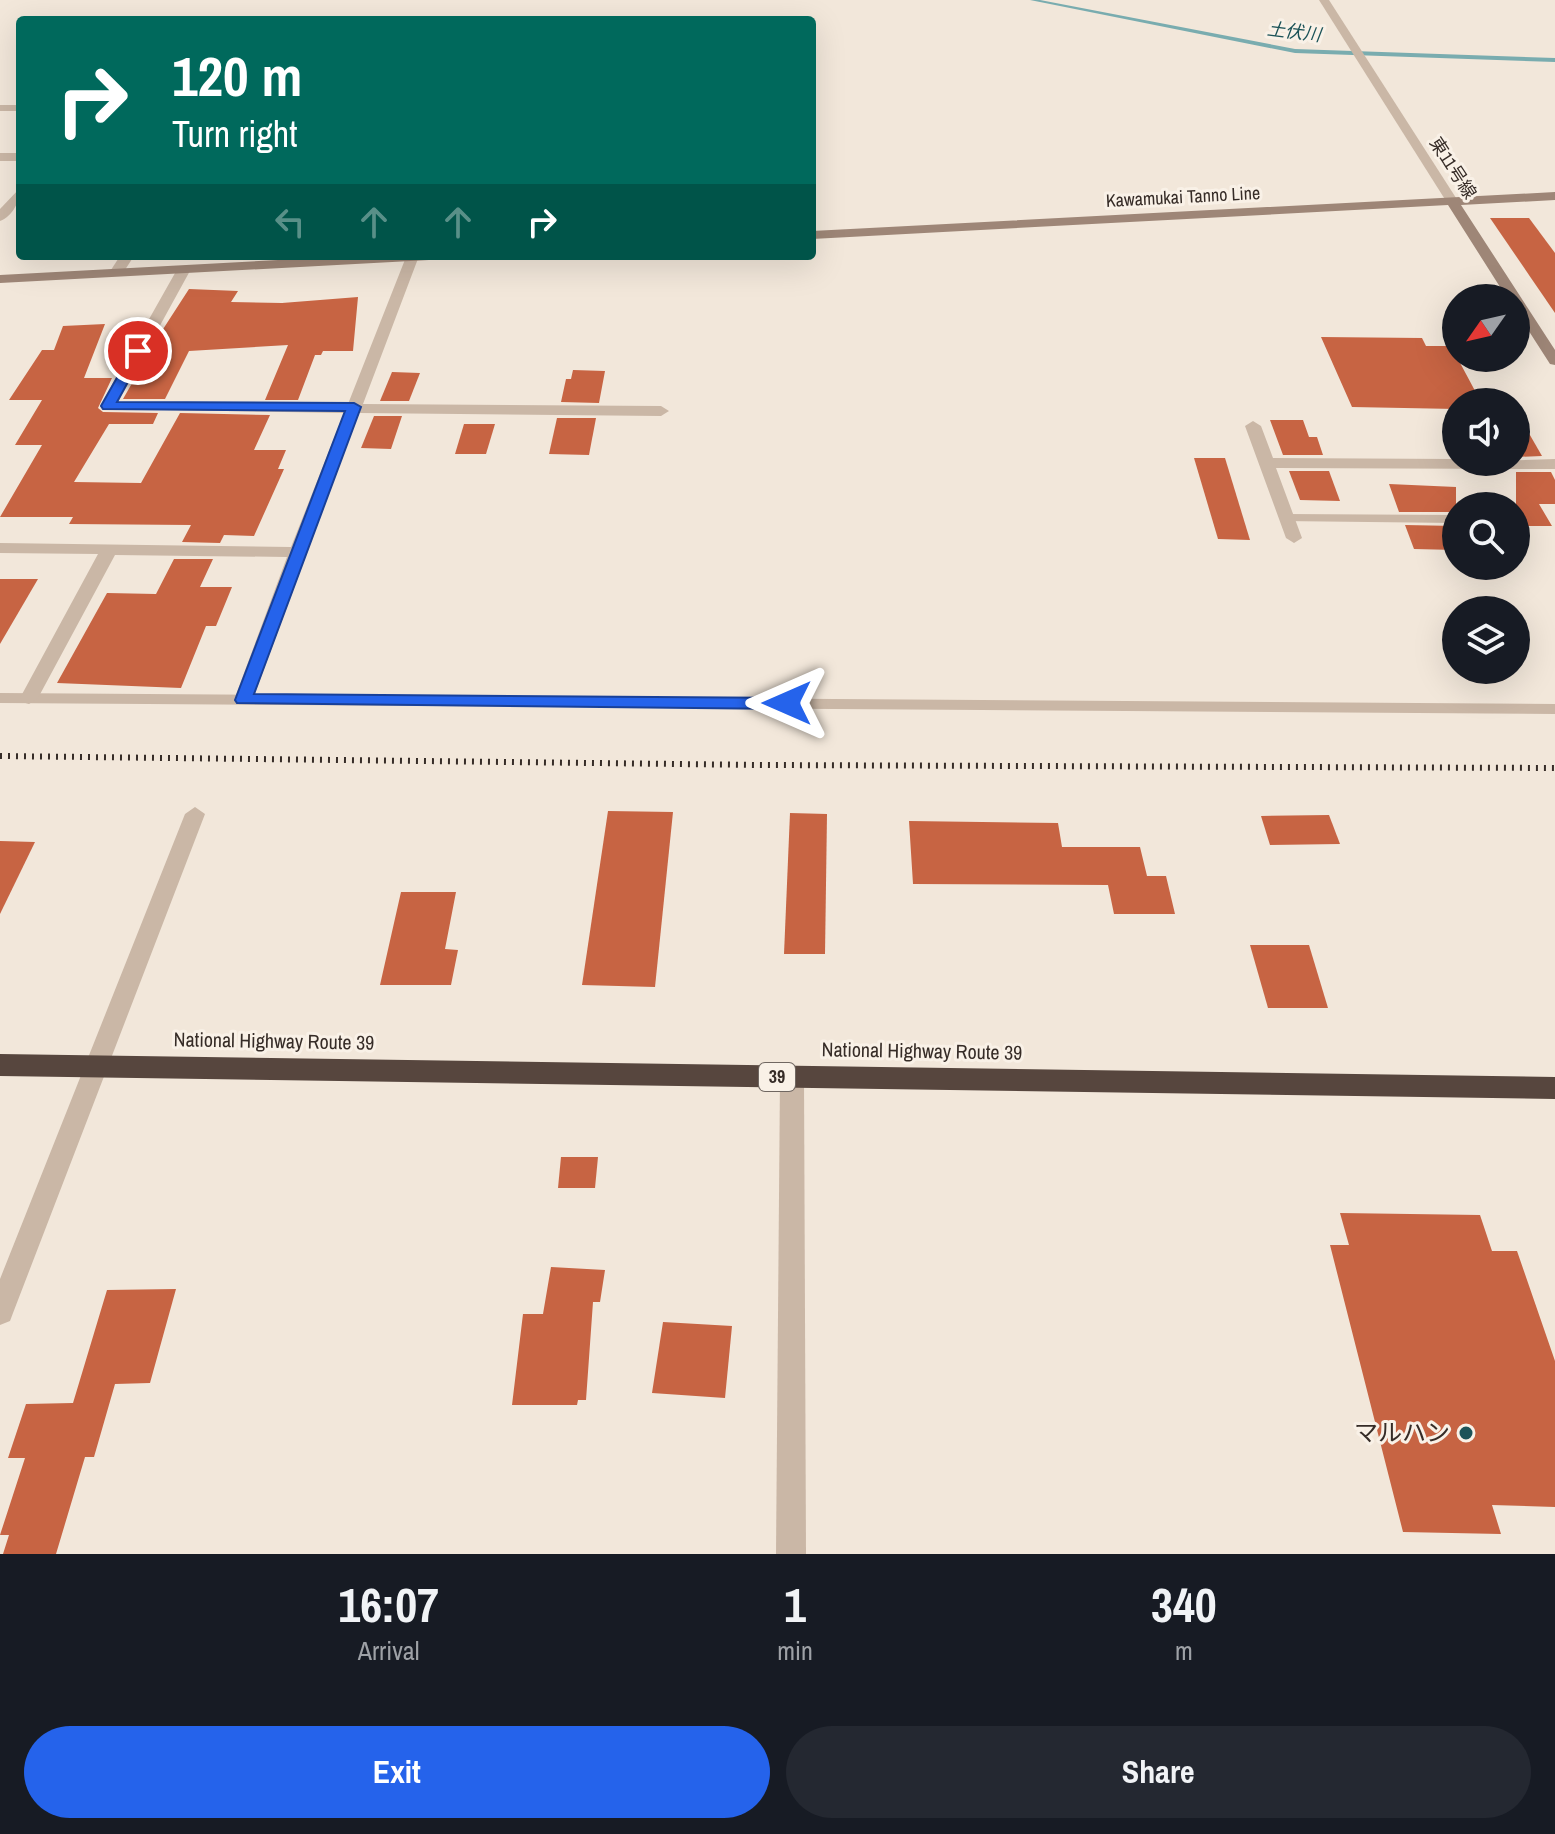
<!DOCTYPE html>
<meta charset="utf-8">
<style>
:root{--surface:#171b24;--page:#242831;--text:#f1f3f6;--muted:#9ea1a6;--accent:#2563eb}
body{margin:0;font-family:"Archivo Narrow","Noto Sans JP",sans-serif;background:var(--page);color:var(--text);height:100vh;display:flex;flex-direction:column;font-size:30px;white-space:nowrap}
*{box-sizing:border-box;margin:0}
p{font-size:26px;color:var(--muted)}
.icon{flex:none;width:44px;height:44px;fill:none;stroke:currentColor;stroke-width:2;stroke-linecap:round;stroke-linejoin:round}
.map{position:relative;height:1554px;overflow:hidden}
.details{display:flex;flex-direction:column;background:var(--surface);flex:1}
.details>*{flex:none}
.hud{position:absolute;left:16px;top:16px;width:800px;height:244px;border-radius:8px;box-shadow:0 8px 32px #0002;background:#00695c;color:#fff;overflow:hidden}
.needle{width:52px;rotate:236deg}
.tools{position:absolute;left:1442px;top:284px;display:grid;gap:16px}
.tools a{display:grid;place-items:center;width:88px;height:88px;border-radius:50%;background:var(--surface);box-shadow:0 8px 32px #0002;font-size:40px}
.pin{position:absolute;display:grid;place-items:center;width:68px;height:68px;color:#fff;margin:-34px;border:4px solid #fff;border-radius:50%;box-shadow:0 2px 8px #0007}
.me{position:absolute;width:88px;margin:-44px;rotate:270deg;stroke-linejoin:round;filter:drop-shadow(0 0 6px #0008)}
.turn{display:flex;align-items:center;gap:28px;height:168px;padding:0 24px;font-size:36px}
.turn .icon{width:104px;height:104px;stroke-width:2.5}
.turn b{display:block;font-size:56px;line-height:68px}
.lanes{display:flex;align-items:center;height:76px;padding:0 24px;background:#0003;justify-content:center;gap:40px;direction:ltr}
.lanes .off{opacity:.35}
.eta{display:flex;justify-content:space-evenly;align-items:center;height:136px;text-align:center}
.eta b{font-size:48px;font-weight:700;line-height:56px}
.button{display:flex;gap:16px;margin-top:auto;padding:16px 24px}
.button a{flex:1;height:92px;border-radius:48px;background:var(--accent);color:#fff;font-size:32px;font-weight:700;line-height:92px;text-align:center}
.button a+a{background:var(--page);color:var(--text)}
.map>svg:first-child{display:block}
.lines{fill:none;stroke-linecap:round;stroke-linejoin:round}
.stream{fill:#79acaf;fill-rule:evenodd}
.building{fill:#c76443}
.lane{fill:#cab7a6;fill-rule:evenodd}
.street{fill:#cab7a6;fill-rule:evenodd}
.secondary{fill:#9e8677;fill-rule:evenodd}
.highway{fill:#57463e;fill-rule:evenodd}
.rail{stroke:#362c27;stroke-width:6;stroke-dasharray:2 6;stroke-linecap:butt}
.route{fill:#2563eb;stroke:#184099;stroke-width:2}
.poi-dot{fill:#1c5358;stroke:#f9f1e7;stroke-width:3}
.labels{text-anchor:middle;stroke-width:6;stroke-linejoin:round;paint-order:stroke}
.far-water-label{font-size:18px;font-style:italic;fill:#1c5358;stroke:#f9f1e7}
.far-street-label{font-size:18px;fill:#362c27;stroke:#f9f1e7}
.shield{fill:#f9f1e7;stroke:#706761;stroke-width:2}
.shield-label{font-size:18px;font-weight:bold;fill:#362c27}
.street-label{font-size:20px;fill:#362c27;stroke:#f9f1e7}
.near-poi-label{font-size:24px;fill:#362c27;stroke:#f9f1e7;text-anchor:end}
</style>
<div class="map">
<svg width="1555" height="1554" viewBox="0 0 1555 1554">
<rect width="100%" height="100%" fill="#f2e7da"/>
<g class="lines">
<polygon class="stream" points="1030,0 1040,0 1295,49 1555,58 1555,62 1295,53"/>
</g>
<g class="building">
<polygon points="1490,218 1529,218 1555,253 1555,313"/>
<polygon points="189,289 238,291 231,302 282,303 358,297 353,351 323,351 321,355 315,355 298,400 265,400 288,345 189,351 165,399 123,399 135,378 145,378 156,340"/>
<polygon points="105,324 84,378 112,378 98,408 103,412 158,413 153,424 109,424 74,482 141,483 180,413 270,415 254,450 286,450 278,469 284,469 254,536 224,535 220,543 182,542 191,525 69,524 73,517 0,517 42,445 15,445 42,400 9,400 42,350 54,350 63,326"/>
<polygon points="1321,337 1422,338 1426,346 1451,346 1481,402 1456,402 1456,409 1352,407"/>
<polygon points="573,370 605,371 599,403 561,402 566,379 571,379"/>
<polygon points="392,372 420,373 409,401 380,401"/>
<polygon points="1516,411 1542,456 1516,457"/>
<polygon points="374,416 402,416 391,449 361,448"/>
<polygon points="557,418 596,418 589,455 549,454"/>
<polygon points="1270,420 1303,420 1309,437 1317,437 1323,455 1283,455"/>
<polygon points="464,424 495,424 486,454 455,454"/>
<polygon points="1194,458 1225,458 1250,540 1218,539"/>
<polygon points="1289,471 1329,471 1340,501 1300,500"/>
<polygon points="1516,472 1551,472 1555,480 1555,504 1539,504 1552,526 1516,526"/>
<polygon points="1389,484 1456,487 1456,512 1399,512"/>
<polygon points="1405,525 1456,526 1456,550 1414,549"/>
<polygon points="174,559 213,559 200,587 232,587 216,626 206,626 181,688 57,683 107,593 156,594"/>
<polygon points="0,579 38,579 0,644"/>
<polygon points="608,811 673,812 655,987 582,985"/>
<polygon points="790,813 827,814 825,954 784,954"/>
<polygon points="1329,815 1340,844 1270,845 1261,816"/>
<polygon points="909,821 1058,823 1062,847 1140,847 1147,876 1166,876 1175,914 1114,914 1108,885 913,884"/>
<polygon points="0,841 35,842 0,914"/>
<polygon points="401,892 456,892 445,949 458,950 451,985 380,985"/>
<polygon points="1250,945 1309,945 1328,1008 1268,1008"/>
<polygon points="561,1157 598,1157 595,1188 558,1188"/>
<polygon points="1340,1213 1480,1215 1492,1251 1517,1251 1555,1361 1555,1507 1492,1505 1501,1534 1403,1532 1330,1245 1349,1245"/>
<polygon points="551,1267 605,1270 600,1302 593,1302 586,1400 578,1400 577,1405 512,1405 523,1314 543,1314"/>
<polygon points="176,1289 150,1383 115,1384 94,1457 85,1457 56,1554 3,1554 9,1535 0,1535 25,1458 8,1458 26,1404 73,1403 107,1290"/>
<polygon points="663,1322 732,1326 725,1398 652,1393"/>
</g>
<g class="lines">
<g class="lane">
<polygon points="1286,514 1456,515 1456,523 1281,521 1281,515"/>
<polygon points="0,693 1555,704 1555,714 0,703"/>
</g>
<g class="street">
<polygon points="1319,0 1329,0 1458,201 1456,204 1446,201"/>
<rect x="0" y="105" width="20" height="6"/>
<rect x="0" y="153" width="20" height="8"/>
<path d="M20,188C20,201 13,216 0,221V209Z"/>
<polygon points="120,256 134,256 121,276 111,276 109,273"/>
<polygon points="419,256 363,404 661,406 669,411 661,416 359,413 251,704 237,704 234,700 287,557 115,555 38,698 29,704 22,702 20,698 98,554 0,553 0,543 291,547 344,413 103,409 100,406 179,266 191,269 118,402 348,404 406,257"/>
<polygon points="1253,421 1261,426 1273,458 1456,459 1456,462 1555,459 1555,469 1276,468 1302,538 1294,543 1286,538 1245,426"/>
<polygon points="195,807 205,814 13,1313 10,1321 0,1325 0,1279 185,814"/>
<polygon points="792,1068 800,1070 804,1077 806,1554 776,1554 780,1077 784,1070"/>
</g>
<g class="secondary">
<polygon points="1555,192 1555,200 1461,205 1555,350 1555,365 1550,364 1516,311 1516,298 1507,298 1448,205 812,239 812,231"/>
<polygon points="354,256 436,256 429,260 0,283 0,275"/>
</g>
<polygon class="highway" points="0,1054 1555,1077 1555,1099 0,1076"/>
<polyline class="rail" points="0,756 762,765 1555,768"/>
</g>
<polygon class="route" points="138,347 145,351 117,402 354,403 361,407 254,694 787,698 796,703 787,709 237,703 235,700 345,411 103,409 101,406 132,351"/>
<circle class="poi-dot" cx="1466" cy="1433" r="8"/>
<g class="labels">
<g class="far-water-label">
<text transform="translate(1294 32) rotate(7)" y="6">土伏川</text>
</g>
<g class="far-street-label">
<text transform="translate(1453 168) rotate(57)" y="6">東11号線</text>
<text transform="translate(1183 197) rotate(-3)" y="6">Kawamukai Tanno Line</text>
</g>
<rect class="shield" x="759" y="1063" width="36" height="28" rx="6"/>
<g class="shield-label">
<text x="777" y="1083">39</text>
</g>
<g class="street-label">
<text transform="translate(274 1041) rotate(1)" y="7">National Highway Route 39</text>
<text transform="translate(922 1051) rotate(1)" y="7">National Highway Route 39</text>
</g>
<g class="near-poi-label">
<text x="1450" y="1441">マルハン</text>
</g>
</g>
</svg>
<div class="tools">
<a><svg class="needle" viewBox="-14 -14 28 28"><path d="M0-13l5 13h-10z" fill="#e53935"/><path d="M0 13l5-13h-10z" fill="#9ea1a6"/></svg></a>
<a><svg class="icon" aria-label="sound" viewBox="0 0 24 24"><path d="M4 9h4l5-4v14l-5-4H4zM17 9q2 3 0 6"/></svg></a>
<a><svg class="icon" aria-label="search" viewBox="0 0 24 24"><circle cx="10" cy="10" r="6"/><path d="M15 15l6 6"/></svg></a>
<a><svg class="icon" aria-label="layers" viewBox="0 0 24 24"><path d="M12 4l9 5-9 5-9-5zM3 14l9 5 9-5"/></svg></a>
</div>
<div class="pin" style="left:138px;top:351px;background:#d93025"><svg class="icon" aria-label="arrive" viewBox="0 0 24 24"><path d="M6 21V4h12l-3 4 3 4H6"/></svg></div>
<svg class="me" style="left:787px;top:703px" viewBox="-20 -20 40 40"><path d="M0-17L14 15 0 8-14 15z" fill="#2563eb" stroke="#fff" stroke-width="4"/></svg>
<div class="hud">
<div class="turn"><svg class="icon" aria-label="right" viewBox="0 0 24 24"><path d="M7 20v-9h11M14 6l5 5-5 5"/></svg><div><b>120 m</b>Turn right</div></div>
<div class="lanes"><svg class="icon off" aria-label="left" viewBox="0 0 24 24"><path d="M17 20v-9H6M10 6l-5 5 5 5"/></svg><svg class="icon off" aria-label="ahead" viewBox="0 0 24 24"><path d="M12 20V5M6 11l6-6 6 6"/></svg><svg class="icon off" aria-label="ahead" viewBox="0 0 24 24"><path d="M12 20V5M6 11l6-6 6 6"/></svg><svg class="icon" aria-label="right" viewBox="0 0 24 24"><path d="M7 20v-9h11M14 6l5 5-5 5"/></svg></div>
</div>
</div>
<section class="details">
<div class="eta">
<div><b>16:07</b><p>Arrival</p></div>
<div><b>1</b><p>min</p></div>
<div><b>340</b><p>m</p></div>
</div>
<div class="button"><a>Exit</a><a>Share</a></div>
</section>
